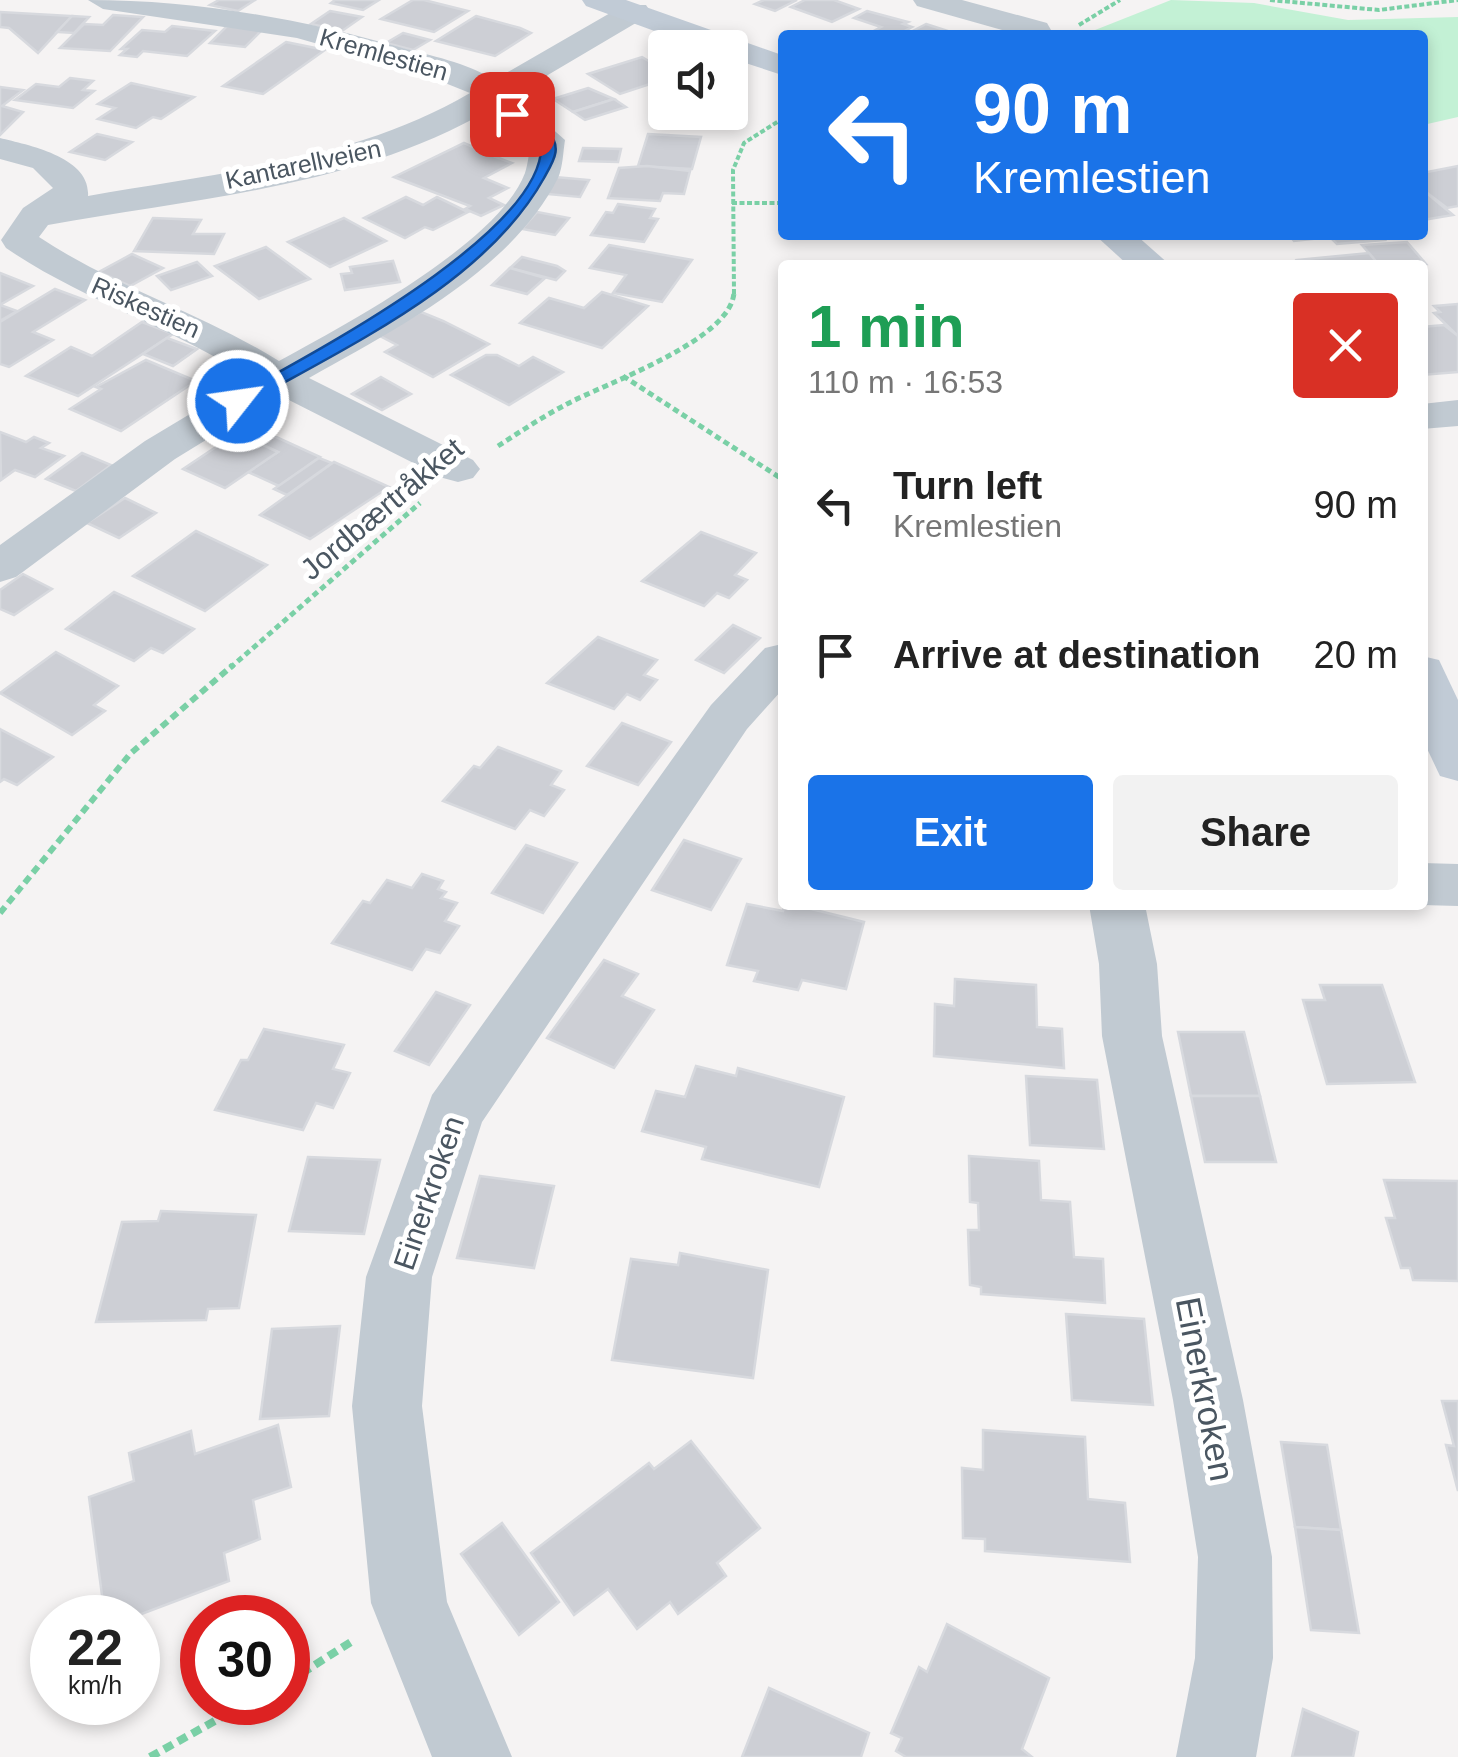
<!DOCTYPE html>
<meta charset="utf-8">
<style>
:root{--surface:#fff;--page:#f2f2f2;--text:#222;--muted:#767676;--accent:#1a73e8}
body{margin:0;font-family:Arial,sans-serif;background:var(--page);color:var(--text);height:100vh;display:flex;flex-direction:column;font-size:38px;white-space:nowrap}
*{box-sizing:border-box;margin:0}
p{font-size:32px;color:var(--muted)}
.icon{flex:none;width:55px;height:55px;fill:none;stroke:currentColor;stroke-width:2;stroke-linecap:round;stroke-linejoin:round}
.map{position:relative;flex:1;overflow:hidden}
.sheet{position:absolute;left:778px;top:260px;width:650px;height:650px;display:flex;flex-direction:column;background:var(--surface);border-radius:10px;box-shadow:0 5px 15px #0003}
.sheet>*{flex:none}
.banner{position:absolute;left:778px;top:30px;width:650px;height:210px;border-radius:10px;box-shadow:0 5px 15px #0003;background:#1a73e8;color:#fff;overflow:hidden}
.buttons{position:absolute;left:648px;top:30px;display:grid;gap:20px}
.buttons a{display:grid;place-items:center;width:100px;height:100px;border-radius:10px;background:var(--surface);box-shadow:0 5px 15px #0003;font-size:50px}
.speed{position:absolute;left:30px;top:1595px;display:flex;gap:20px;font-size:50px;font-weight:700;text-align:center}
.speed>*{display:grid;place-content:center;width:130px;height:130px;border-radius:50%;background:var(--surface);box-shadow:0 5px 15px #0003;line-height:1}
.speed small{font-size:25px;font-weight:400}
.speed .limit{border:15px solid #d22;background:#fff;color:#111}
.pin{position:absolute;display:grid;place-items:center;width:85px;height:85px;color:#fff;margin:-42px;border-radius:20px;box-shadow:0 5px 15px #0006}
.me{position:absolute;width:110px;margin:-55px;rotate:60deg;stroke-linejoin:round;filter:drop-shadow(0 0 8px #0008)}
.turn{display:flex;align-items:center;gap:35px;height:210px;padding:0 30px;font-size:45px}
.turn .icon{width:130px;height:130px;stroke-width:2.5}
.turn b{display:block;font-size:70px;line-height:85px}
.round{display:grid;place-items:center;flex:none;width:105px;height:105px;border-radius:10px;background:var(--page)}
.summary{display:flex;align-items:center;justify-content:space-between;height:170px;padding:0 30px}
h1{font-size:60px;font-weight:800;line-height:75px;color:#1e9e55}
.action{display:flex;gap:20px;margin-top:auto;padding:20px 30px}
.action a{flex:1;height:115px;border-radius:10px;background:var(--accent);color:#fff;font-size:40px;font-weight:800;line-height:115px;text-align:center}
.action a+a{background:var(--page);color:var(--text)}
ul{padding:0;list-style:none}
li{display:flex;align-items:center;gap:30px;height:150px;padding:0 30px}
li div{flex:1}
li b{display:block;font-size:38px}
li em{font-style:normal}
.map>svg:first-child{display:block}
.green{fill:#c3f1d5}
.building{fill:#cdcfd5;stroke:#d7d9de;stroke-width:2.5}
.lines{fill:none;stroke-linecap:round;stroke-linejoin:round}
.path-far3{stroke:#7ad0a6;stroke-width:4;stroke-dasharray:5 2.5;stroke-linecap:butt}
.path-far2{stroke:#7ad0a6;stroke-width:5;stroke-dasharray:6 4;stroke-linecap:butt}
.path-far1{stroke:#7ad0a6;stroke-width:6;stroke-dasharray:8 5;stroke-linecap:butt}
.path{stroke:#7ad0a6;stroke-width:8;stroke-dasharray:10 6;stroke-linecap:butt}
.minor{fill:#c1cad2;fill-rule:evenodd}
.secondary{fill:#c1cbd6;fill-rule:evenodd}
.route{fill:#1a73e8;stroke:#114b97;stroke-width:2.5}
.labels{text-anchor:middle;stroke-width:10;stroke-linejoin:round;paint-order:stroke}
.far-street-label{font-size:25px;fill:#4a5661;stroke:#fff}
.street-label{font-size:30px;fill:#4a5661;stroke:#fff}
.near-street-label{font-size:35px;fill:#4a5661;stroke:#fff}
</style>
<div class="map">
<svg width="1458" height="1757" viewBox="0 0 1458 1757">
<rect width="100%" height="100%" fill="#f5f3f3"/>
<polygon class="green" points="1171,0 1254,3 1348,20 1458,17 1458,117 1423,125 1422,35 1085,34"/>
<g class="building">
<polygon points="219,0 255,0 238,11 210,5"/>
<polygon points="335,0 379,0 363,10 331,3"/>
<polygon points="413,0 424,0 468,11 434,32 381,19"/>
<polygon points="764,0 797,0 775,11 755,4"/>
<polygon points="805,0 834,0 859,9 832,22 791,7"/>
<polygon points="330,11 362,17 342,31 311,24"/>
<polygon points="867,11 908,22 903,24 912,27 897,35 866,35 881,27 854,18"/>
<polygon points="0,12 72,16 38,53 9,28 0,27"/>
<polygon points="113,15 143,17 110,51 60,48 84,24 103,25"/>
<polygon points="72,16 89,17 74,33 57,32"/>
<polygon points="476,16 520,28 531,33 495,56 436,41"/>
<polygon points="926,24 960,35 905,35"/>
<polygon points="172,26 215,31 187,56 143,51 137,57 120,55 127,49 121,49 142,30 165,32"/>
<polygon points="227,26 262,30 245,47 210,43"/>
<polygon points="403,33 430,40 413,50 386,43"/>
<polygon points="286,42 325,50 263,94 223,86"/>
<polygon points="642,57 665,71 665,79 620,94 588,74"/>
<polygon points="70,78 93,81 83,90 94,91 73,108 15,100 36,84 59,87"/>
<polygon points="131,83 194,97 161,119 153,117 136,128 98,119 115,108 98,104"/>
<polygon points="0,87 23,90 2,106 23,112 0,135"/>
<polygon points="588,88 614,99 573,112 553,99"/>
<polygon points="730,90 734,90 745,114 665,121 656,96 665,95 665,112 730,112"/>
<polygon points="614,99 626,107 585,120 573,112"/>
<polygon points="97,134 132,142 105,160 70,152"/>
<polygon points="648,134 701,137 692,169 638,166"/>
<polygon points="464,143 480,150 493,143 509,150 496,157 512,163 484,178 508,188 489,198 504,205 481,216 465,209 470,206 394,177"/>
<polygon points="583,148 621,149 618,162 579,161"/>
<polygon points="647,166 690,171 684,194 663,193 660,201 608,198 619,168"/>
<polygon points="1458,166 1458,206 1447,208 1422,189 1422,173"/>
<polygon points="555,177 589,180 580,197 547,194"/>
<polygon points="1422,190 1423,190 1453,215 1423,220"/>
<polygon points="406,197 423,205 437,197 468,212 433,230 425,227 405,238 364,218"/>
<polygon points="618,204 655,209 650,218 658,219 644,242 591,235 606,212 613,213"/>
<polygon points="537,212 569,218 555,235 522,229"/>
<polygon points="153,218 201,220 193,234 224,234 214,254 134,251"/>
<polygon points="344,218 386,241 330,267 288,242"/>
<polygon points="1289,235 1382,235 1385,240 1337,244 1330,237 1294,241"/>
<polygon points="1407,242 1426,264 1379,265 1362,245"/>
<polygon points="609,245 692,260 662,302 613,293 626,275 590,268"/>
<polygon points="266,247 310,279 259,299 215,266"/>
<polygon points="1369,253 1379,265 1301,265 1297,260"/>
<polygon points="132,254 163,268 130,286 99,272"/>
<polygon points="522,257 557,266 565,271 556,280 510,268"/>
<polygon points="393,261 400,282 345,290 341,274 352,273 350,267"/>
<polygon points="197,262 212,276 171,290 157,276"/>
<polygon points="510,268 545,278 527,294 492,285"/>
<polygon points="0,273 33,286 0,305 17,311 0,321"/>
<polygon points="55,289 85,300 33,332 53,340 9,367 0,364 0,322"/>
<polygon points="602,292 648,306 602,348 520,323 549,298 584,308"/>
<polygon points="1458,304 1458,336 1434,313 1440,312 1434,306"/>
<polygon points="421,312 443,321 489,344 433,377 385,352 397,345 378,335"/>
<polygon points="142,322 173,334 78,396 26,376 71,347 92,356"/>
<polygon points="1444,325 1458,336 1458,372 1422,375 1422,327"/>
<polygon points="167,338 197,349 173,366 143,354"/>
<polygon points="486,355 497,355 519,366 533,357 563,372 509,405 451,375"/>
<polygon points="146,360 196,381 121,431 70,409 101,389 96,387"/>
<polygon points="381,377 411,394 382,410 352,394"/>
<polygon points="263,431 320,457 279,486 248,472 278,452 250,439"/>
<polygon points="0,432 26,442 34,437 49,443 41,448 64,456 35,477 15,470 1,480"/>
<polygon points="237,433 278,452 225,488 183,469"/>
<polygon points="82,453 111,465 76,491 46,479"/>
<polygon points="319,458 332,463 287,495 274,489"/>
<polygon points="334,462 389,487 310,539 260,515"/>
<polygon points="125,498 156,513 119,538 87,523"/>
<polygon points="196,531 267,565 205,611 133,576"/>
<polygon points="701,532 756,553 735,575 747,580 729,598 717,593 704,606 642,581"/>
<polygon points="23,574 52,589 14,615 0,609 0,590"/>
<polygon points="114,592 194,629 163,653 151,648 134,661 66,629"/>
<polygon points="733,625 760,638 724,673 696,660"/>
<polygon points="598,637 657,660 644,675 657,680 640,700 627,694 614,709 547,683"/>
<polygon points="56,652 118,686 94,705 105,711 72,735 0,693"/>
<polygon points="622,723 671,742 638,785 587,766"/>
<polygon points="0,729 53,757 17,785 4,779 0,782"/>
<polygon points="498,747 561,771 551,785 564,790 544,816 530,810 515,829 443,801 474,766 480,768"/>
<polygon points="684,840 741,859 711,910 652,890"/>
<polygon points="526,845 577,863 543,913 492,893"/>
<polygon points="422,874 443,881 438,889 446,892 441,898 457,903 445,921 459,926 440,953 426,949 412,970 332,943 363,901 370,903 387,880 412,888"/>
<polygon points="747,904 783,911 785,905 795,905 864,922 846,989 802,980 798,990 754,981 758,971 727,965"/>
<polygon points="604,960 638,974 622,996 654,1010 614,1068 547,1038"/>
<polygon points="955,979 1036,985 1037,1027 1062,1029 1064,1068 934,1056 935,1004 954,1006"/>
<polygon points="1320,985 1382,985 1415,1082 1327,1084 1303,1000 1325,1000"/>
<polygon points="436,992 470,1005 429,1065 395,1051"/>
<polygon points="264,1029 344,1045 333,1069 350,1073 333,1108 316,1103 303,1130 215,1110 241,1060 248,1060"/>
<polygon points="1178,1032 1244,1032 1260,1096 1191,1096"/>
<polygon points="696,1066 736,1076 738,1068 844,1097 819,1187 702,1159 706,1147 642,1131 656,1091 685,1097"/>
<polygon points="1026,1076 1097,1080 1104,1149 1030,1145"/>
<polygon points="1191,1096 1260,1096 1276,1162 1205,1162"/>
<polygon points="969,1156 1039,1161 1041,1200 1070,1202 1074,1257 1103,1259 1105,1303 981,1294 981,1287 970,1285 968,1230 979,1230 978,1203 970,1202"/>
<polygon points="308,1157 380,1160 364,1234 289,1231"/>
<polygon points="480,1176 554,1186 534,1268 457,1258"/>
<polygon points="1384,1180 1458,1181 1458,1281 1413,1280 1410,1268 1401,1268 1386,1218 1395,1218"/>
<polygon points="161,1211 256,1215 239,1308 208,1309 206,1320 96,1322 122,1222 158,1221"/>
<polygon points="680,1253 768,1270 753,1378 612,1360 631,1259 678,1265"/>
<polygon points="1066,1314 1144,1319 1153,1405 1072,1400"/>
<polygon points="340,1326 329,1416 260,1419 272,1329"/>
<polygon points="1442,1401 1458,1401 1458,1491 1446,1445 1454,1446"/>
<polygon points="278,1425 291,1487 253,1500 260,1539 224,1553 229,1581 131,1618 105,1618 89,1497 134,1481 129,1453 191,1431 195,1454"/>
<polygon points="983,1430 1085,1437 1088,1499 1125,1503 1130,1562 985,1551 985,1539 963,1538 962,1468 983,1470"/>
<polygon points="691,1441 760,1528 717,1563 726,1576 678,1614 670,1602 637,1629 608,1589 574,1615 531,1553 649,1463 654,1469"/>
<polygon points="1281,1442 1327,1445 1341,1530 1295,1527"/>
<polygon points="502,1523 559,1602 519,1635 461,1554"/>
<polygon points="1295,1527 1341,1530 1359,1633 1311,1630"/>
<polygon points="947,1624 1049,1678 1022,1749 1032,1757 906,1757 896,1751 902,1738 891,1733 919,1667 927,1672"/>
<polygon points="769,1688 869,1733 861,1757 742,1757"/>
<polygon points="1303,1709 1358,1732 1353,1757 1292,1757"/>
</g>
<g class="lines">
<g class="path-far3">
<polyline points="1270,0 1379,10 1458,0"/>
<polyline points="1079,25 1120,0"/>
<polyline points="732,203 782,203"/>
<polyline points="734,294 733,170 744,143 782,119"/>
</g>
<g class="path-far2">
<polyline points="623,376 782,479"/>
<path d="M498,446C520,432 542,417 565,405C603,384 734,340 734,291"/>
<polyline points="230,668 420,503"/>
</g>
<polyline class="path-far1" points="0,913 130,754 233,665"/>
<g class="path">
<polyline points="288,1682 354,1640"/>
<polyline points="150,1757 249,1702"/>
</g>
<g class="minor">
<path d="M88,0C195,0 296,18 399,47C431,56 466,62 494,80L624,5H646L650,11L646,17L514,95L565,140C563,152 563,167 558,178C511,271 396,329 309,378L473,460L480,469L473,478L458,482L443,478L279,395L175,459L16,577L0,582V545L145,441L250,378C172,327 82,300 6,248L1,240L23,208L53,188L33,168L0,159V138C28,145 91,157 88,196C219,173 353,161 470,93L420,73L297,38L103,9ZM491,109L531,143C529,152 528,164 525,173C499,243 343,326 279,361C202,313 114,287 39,237L48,225C197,198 358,187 491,109Z"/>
<polygon points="913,0 962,0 1047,23 1051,30 1048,35 1020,35 917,6"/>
<polygon points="1458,400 1458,426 1422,429 1422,404"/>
<polygon points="782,644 782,690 747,729 482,1122 432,1277 422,1406 447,1602 512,1757 432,1757 371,1603 352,1406 366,1277 432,1095 711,705 765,648"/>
<polygon points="1422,863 1458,864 1458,906 1422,905"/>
<polygon points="1089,905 1145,905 1157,964 1162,1036 1243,1400 1272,1557 1273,1658 1256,1757 1176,1757 1195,1658 1198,1557 1173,1400 1102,1036 1099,964"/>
</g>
<g class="secondary">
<polygon points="582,0 626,0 782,55 782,75 730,58 730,48 701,48 586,6"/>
<polygon points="1095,235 1136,235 1170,265 1128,265"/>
<polygon points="1422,656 1439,660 1458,700 1458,781 1440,776 1422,738"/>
</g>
</g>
<path class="route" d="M507,111C520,110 538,121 547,130C563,147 554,160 544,178C485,284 347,346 244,405H232V398C301,359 551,231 541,141L507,117Z"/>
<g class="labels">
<g class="far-street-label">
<text transform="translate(384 54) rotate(16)" y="9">Kremlestien</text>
<text transform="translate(303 164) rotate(-12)" y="9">Kantarellveien</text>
<text transform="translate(146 307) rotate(24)" y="9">Riskestien</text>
</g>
<g class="street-label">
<text transform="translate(382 509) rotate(-40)" y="10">Jordbærtråkket</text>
<text transform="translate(429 1193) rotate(-71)" y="10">Einerkroken</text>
</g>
<g class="near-street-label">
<text transform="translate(1205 1389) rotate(79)" y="12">Einerkroken</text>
</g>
</g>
</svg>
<div class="buttons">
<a><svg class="icon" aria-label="sound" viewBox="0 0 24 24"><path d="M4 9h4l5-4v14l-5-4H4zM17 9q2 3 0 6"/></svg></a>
</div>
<div class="speed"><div>22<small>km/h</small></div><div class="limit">30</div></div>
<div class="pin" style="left:512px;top:114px;background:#d93025"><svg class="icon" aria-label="arrive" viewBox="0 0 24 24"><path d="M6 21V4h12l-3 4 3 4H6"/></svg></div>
<svg class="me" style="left:238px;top:401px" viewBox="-20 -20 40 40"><circle r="17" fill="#1a73e8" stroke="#fff" stroke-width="3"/><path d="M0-11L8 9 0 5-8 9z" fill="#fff"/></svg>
<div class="banner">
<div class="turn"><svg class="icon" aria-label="left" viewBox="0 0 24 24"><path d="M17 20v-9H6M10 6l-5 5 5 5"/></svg><div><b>90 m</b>Kremlestien</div></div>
</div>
<section class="sheet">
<div class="summary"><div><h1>1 min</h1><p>110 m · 16:53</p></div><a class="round" style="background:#d93025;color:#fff"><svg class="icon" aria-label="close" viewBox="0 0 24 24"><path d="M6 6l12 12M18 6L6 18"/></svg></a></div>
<ul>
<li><svg class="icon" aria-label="left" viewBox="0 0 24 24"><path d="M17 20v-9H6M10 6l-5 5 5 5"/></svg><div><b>Turn left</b><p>Kremlestien</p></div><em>90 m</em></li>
<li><svg class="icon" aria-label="arrive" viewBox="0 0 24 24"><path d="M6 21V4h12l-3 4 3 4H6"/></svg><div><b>Arrive at destination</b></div><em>20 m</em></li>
</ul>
<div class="action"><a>Exit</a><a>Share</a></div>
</section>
</div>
